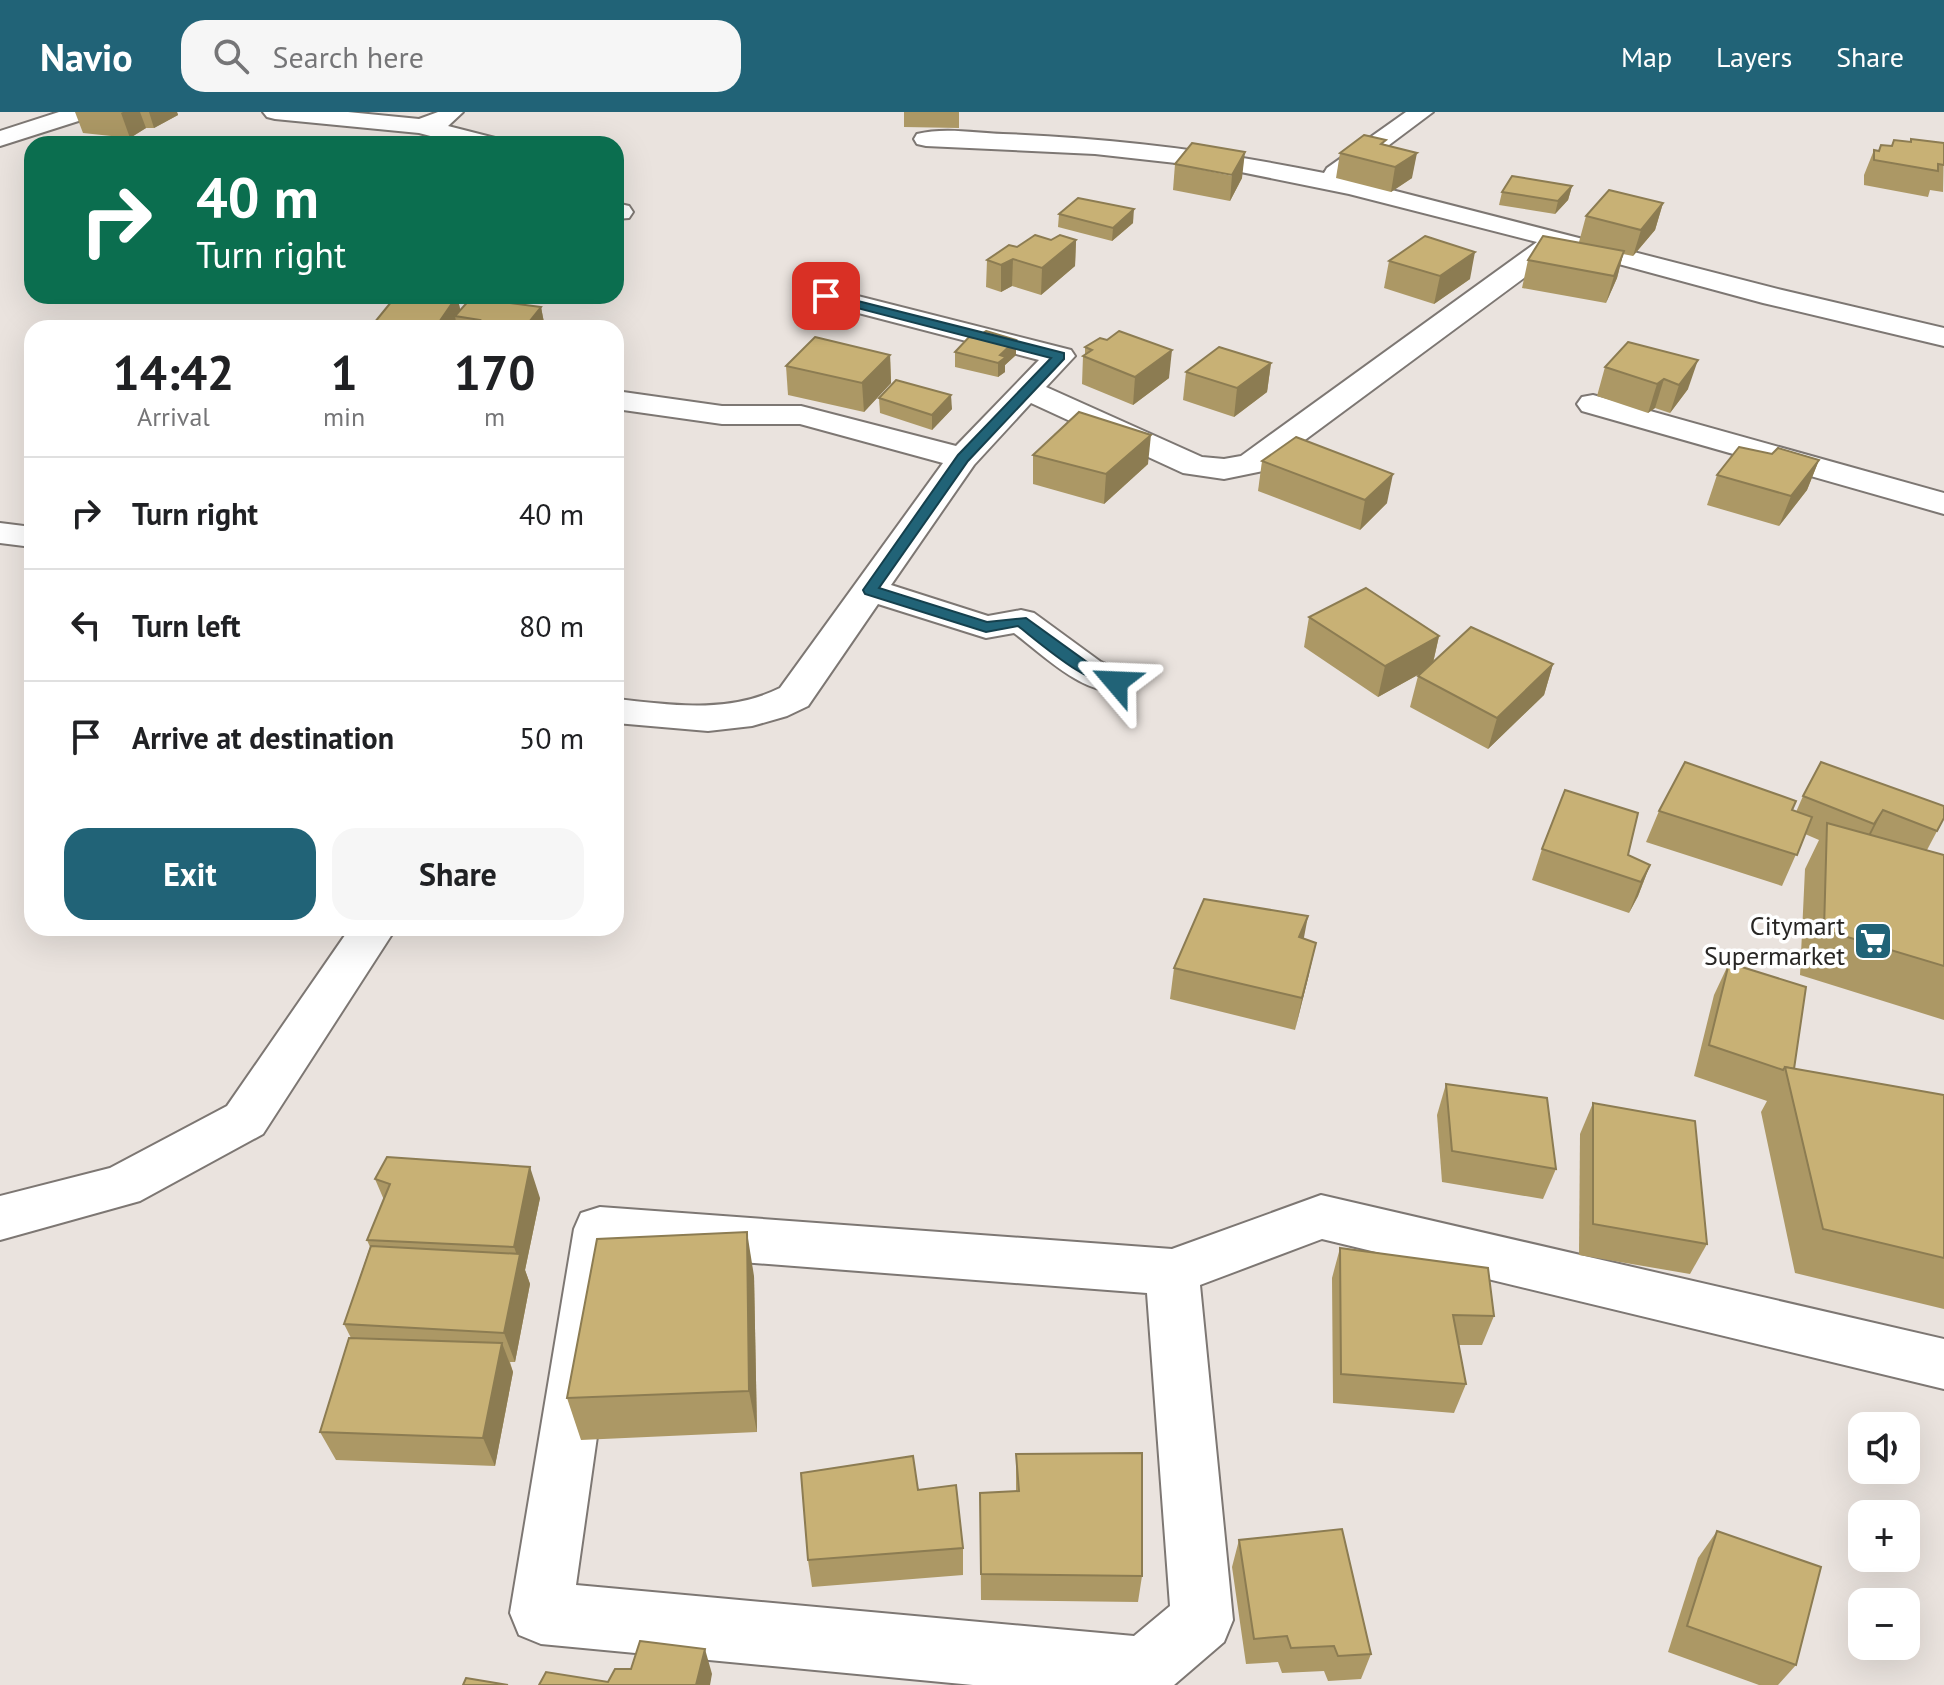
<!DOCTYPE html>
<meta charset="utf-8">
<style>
:root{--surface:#fff;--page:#f6f6f6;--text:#202124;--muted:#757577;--line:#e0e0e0;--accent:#216377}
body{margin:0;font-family:"PT Sans",sans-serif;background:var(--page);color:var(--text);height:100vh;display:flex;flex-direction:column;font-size:30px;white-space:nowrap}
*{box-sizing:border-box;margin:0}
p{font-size:26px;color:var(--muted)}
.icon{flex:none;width:44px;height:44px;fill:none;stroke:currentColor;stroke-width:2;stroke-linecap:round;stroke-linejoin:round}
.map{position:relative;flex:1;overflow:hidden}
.side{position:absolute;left:24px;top:208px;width:600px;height:616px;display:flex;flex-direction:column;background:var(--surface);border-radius:24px;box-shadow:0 8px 32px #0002}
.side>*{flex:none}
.hud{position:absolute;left:24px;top:24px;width:600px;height:168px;border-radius:24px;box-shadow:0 8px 32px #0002;background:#0b6e4f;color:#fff;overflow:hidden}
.buttons{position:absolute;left:1848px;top:1300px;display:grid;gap:16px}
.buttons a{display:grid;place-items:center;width:72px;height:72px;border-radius:16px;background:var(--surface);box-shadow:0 8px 32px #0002;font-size:40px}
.pin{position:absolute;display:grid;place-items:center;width:68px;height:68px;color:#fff;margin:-34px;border-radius:16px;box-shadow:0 4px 12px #0006}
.me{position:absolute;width:88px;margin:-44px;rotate:296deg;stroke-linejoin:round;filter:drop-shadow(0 0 6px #0008)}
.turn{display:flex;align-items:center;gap:28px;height:168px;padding:0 40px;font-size:36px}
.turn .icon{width:104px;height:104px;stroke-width:2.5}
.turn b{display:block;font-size:56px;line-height:68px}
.eta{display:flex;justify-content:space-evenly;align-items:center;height:136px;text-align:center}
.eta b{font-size:48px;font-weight:600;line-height:56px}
.primary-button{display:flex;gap:16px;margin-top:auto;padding:16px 40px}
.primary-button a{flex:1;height:92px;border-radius:24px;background:var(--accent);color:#fff;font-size:32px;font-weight:600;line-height:92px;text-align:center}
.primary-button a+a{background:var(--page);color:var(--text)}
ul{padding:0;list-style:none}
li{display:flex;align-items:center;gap:24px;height:112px;padding:0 40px;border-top:2px solid var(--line)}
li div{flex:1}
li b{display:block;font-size:30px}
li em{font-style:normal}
header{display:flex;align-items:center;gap:48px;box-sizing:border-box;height:112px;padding:0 40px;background:var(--accent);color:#fff}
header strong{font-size:38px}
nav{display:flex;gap:44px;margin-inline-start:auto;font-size:28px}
.search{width:560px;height:72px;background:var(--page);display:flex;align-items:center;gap:20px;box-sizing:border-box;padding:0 28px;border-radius:24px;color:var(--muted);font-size:30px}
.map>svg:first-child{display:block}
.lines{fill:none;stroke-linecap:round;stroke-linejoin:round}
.street-casing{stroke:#7d7773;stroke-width:4}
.street{fill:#fff;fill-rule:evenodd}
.wall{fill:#ac9865}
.shaded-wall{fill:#8c7c52}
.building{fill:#c8b175;stroke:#8c7c52;stroke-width:2}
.route{fill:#216377;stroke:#15404d;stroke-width:2}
.labels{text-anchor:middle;stroke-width:7;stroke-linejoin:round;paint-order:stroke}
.poi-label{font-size:26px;fill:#282624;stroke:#fff;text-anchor:end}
</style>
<header>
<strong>Navio</strong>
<div class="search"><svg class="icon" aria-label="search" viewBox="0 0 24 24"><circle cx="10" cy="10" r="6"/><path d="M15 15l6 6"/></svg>Search here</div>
<nav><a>Map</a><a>Layers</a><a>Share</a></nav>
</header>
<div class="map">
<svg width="1944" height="1573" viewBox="0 0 1944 1573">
<rect width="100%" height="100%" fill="#eae3de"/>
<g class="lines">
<defs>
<g id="street">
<polygon points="59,0 95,0 91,5 0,34 0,19"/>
<polygon points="263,0 348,0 419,7 438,0 463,0 448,14 499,27 502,32 461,32 419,21 275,7 267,5"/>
<path d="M1406,0H1433L1345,66L1782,178L1944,216V234L1763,191L1563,137L1263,359L1224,367L1183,361L1031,291L974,353L891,473L988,504L1021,498L1034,501L1101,550L1130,562L1135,570L1130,578C1088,589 1045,544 1014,521L986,526L878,492L808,594L787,604L752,614L708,619L616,611V587C672,593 728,602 780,576L943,351L800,312H722L616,297V279L722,294H801L956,334L1039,248L816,190L812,184L816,178L826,176L1071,238L1075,244L1046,275L1202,345L1224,347L1241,344L1537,130L1349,82L1221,56L1095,42L926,34L917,32L914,27L917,22C944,15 976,21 1003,22C1111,26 1217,39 1324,61L1327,56Z"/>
<polygon points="616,91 629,94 633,100 629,106 616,107"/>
<polygon points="1593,283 1944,381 1944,402 1582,299 1577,292 1582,285"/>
<polygon points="0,411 32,415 32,435 0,431"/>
<polygon points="350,816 396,816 263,1022 140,1089 0,1128 0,1084 110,1056 227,994"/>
<path d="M1321,1083L1944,1227V1277L1322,1127L1200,1173L1233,1508L1224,1530L1174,1573H973L541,1532L519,1523L510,1501L574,1117L581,1101L600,1095L1172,1137ZM623,1141L1147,1181L1170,1494L1134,1524L576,1473Z"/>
</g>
</defs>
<use href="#street" class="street-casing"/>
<use href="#street" class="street"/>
</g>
<g class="wall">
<polygon points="75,0 177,0 178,3 154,16 146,16 130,26 83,21"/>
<polygon points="904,0 959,0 959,16 904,15"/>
<polygon points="1911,27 1944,31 1943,80 1930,78 1928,85 1864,73 1864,63 1874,38 1879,39 1891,34 1894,28 1909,30"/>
<polygon points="1386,33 1412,66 1391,80 1336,66 1340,41"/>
<polygon points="1175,52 1242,66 1230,89 1173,78"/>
<polygon points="1572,74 1568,88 1555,102 1499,93 1502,80"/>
<polygon points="1663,91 1655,118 1633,144 1623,142 1617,166 1606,191 1522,176 1528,148 1579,130 1586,104"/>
<polygon points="1059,102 1133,111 1112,129 1058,115"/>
<polygon points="1051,128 1076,128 1075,154 1041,183 1012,174 1001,180 986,175 987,148"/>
<polygon points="1389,149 1470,167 1434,192 1384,176"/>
<polygon points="457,184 460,197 541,195 545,216 370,216"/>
<polygon points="1628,230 1688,277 1670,301 1655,296 1648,301 1597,284 1605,255"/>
<polygon points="1085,235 1169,266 1133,293 1082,272 1083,244 1085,243"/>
<polygon points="955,240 1016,243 1005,253 1005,260 998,265 955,255"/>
<polygon points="890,243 891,271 864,300 788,283 786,254"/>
<polygon points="1271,251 1267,280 1234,305 1183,288 1186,260"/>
<polygon points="879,286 952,297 932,318 880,301"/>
<polygon points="1772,342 1819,348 1807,378 1779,414 1707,393 1717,363"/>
<polygon points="1033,343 1148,352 1104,392 1033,372"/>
<polygon points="1262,349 1387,391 1360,418 1258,379"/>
<polygon points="1309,505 1439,524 1433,551 1553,552 1544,583 1488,637 1410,595 1418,564 1423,560 1378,585 1304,535"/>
<polygon points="1803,684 1944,706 1927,738 1944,743 1944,908 1800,863 1805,757 1819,728 1805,722 1782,774 1646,730 1659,699 1792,698 1796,700"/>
<polygon points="1542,737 1628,743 1650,753 1638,784 1629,801 1532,768"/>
<polygon points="1304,827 1309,862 1295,918 1170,887 1174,856"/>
<polygon points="1729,851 1794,957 1944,983 1944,1197 1795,1161 1761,1000 1767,989 1694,964 1714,883"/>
<polygon points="1446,972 1556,1057 1543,1087 1442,1070 1437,1003"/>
<polygon points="1593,991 1707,1132 1690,1162 1579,1143 1580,1022"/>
<polygon points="375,1067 540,1086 525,1158 530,1172 515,1250 510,1250 513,1260 495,1354 336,1348 320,1320 351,1226 344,1212 370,1135 367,1128 384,1088"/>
<polygon points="1340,1136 1494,1204 1482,1233 1459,1233 1466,1272 1454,1301 1333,1291 1332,1166"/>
<polygon points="754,1164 757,1320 581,1328 567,1286"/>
<polygon points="1016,1342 1142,1464 1138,1490 981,1488 980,1381 1016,1380"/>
<polygon points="918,1378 963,1436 963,1463 812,1475 808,1448"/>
<polygon points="1717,1419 1796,1553 1778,1573 1759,1573 1668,1540 1698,1446"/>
<polygon points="1239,1428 1371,1542 1361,1567 1328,1569 1324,1559 1282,1561 1278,1550 1246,1552 1232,1455"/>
</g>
<g class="shaded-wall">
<polygon points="123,0 140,0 146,16 130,26 121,1"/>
<polygon points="149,0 177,0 178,3 154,16"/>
<polygon points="1245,40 1242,66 1230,89 1232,63"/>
<polygon points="1417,41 1412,66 1391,80 1395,55"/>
<polygon points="1572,74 1568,88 1555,102 1558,89"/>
<polygon points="1663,91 1655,118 1633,144 1641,118"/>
<polygon points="1134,97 1133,111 1112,129 1113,116"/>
<polygon points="1076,128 1075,154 1041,183 1042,156"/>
<polygon points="1624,139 1617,166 1606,191 1614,164"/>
<polygon points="1475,140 1470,167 1434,192 1440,164"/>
<polygon points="1013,147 1012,174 1001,180 1001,153"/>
<polygon points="457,184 462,205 455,204 457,216 435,216"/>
<polygon points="541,195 545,216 525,216 525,215"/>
<polygon points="1016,228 1016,243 1005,253 1005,260 998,265 998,251 1000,243"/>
<polygon points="1172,238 1169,266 1133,293 1135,265"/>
<polygon points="890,243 891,271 864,300 862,271"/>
<polygon points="1698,248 1688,277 1670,301 1679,273"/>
<polygon points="1271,251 1267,280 1234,305 1237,276"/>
<polygon points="1664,267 1655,296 1648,301 1657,272"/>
<polygon points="951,283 952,297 932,318 932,303"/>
<polygon points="1151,323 1148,352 1104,392 1106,362"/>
<polygon points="1819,348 1807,378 1779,414 1791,384"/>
<polygon points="1393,362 1387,391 1360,418 1365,388"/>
<polygon points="1439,524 1432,555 1378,585 1385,554"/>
<polygon points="1553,552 1544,583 1488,637 1497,606"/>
<polygon points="1883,698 1867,730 1858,743 1874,712"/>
<polygon points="1650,753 1638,784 1629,801 1641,770"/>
<polygon points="1308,804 1302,836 1299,825"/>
<polygon points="1316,831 1309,862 1295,918 1302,886"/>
<polygon points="530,1055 540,1086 525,1158 530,1172 515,1250 504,1221 519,1149 514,1135"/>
<polygon points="747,1120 754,1164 757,1320 749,1279"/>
<polygon points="502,1231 513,1260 495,1354 483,1326"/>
<polygon points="705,1537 712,1562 710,1573 696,1573"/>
</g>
<g class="building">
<polygon points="1364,23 1386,28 1381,32 1417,41 1395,55 1340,41"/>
<polygon points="1911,27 1944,31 1944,53 1938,52 1938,59 1874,48 1874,38 1879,39 1881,33 1892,34 1894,28 1911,30"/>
<polygon points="1192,31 1245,40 1232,63 1175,52"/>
<polygon points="1512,64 1572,74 1558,89 1502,80"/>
<polygon points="1609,78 1663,91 1641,118 1586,104"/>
<polygon points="1078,86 1134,97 1113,116 1059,102"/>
<polygon points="1035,123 1051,128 1060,123 1076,128 1042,156 1013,147 1001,153 987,148 1009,133 1017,135"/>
<polygon points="1425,124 1475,140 1440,164 1389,149"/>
<polygon points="1543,124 1624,139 1614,164 1528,148"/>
<polygon points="396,184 457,184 435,216 370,216"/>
<polygon points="471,186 541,195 525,215 501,212 498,216 475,216 480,208 455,204"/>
<polygon points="986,219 1016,228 1000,243 1006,245 998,251 955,240 969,225 975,226"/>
<polygon points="1119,219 1172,238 1135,265 1083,244 1092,238 1085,235 1100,226 1107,228"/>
<polygon points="815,225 890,243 862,271 786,254"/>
<polygon points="1628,230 1698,248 1679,273 1664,267 1657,272 1605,255"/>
<polygon points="1219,235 1271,251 1237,276 1186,260"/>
<polygon points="896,268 951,283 932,303 879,286"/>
<polygon points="1079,300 1151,323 1106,362 1033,343"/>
<polygon points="1296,325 1393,362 1365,388 1262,349"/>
<polygon points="1739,335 1772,342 1778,336 1819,348 1791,384 1717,363"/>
<polygon points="1366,476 1439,524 1385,554 1309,505"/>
<polygon points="1471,515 1553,552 1497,606 1418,564"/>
<polygon points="1685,650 1796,689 1792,698 1812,705 1797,743 1659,699"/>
<polygon points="1821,650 1944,694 1944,706 1937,719 1883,698 1874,712 1803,684"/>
<polygon points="1565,678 1638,701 1628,743 1650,753 1641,770 1542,737"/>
<polygon points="1827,711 1944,743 1944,854 1824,818"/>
<polygon points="1204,787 1308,804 1299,825 1316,831 1302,886 1174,856"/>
<polygon points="1729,851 1806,875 1794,957 1785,955 1783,958 1709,933"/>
<polygon points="1785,955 1944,983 1944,1146 1823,1117"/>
<polygon points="1446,972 1547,986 1556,1057 1452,1039"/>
<polygon points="1593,991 1695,1009 1707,1132 1593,1112"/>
<polygon points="387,1045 530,1055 514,1135 367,1128 390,1072 375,1067"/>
<polygon points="747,1120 749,1279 567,1286 597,1127"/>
<polygon points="371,1134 520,1142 504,1221 344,1212"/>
<polygon points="1340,1136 1488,1156 1494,1204 1453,1203 1466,1272 1341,1262"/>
<polygon points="349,1226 502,1231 483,1326 320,1320"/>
<polygon points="1142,1341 1142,1464 981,1462 980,1381 1019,1379 1016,1342"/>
<polygon points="913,1344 918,1378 956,1373 963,1436 808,1448 801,1361"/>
<polygon points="1342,1417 1371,1542 1338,1544 1334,1534 1291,1536 1287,1524 1254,1527 1239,1428"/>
<polygon points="1717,1419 1821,1455 1796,1553 1687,1514"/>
<polygon points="640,1529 705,1537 696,1573 539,1573 546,1560 608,1570 615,1557 631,1557"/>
<polygon points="466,1566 508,1573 463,1573"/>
</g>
<path class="route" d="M826,181L1064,241V247L968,349L879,476L987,510L1026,506L1094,555L1121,566V573C1094,579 1040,531 1018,514L986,520L865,482L863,478L958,343L1051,246L822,187L820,184Z"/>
<defs>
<symbol id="supermarket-square" viewBox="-11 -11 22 22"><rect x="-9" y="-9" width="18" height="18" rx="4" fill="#216377" stroke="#fff"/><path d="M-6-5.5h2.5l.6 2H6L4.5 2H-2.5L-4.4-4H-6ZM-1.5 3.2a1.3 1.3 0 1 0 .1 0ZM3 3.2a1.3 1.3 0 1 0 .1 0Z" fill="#fff"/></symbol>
</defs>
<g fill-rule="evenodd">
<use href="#supermarket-square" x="1851" y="807" width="44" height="44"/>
</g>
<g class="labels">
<g class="poi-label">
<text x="1845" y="823">Citymart<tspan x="1845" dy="30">Supermarket</tspan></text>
</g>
</g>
</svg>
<div class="buttons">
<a><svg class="icon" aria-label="sound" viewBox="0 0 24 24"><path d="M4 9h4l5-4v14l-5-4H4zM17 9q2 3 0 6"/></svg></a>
<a>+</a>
<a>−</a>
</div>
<div class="pin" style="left:826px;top:184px;background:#d93025"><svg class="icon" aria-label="arrive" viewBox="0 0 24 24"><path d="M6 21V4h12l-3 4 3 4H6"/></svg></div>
<svg class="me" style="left:1116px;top:570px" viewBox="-20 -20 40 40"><path d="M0-17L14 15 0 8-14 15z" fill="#216377" stroke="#fff" stroke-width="4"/></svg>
<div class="hud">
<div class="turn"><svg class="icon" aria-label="right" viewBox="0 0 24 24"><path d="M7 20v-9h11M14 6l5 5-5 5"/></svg><div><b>40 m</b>Turn right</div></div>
</div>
<section class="side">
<div class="eta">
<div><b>14:42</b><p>Arrival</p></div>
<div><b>1</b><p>min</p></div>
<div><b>170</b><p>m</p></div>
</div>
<ul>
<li><svg class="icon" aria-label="right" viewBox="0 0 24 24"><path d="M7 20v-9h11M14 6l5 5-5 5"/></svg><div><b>Turn right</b></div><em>40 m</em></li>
<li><svg class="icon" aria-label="left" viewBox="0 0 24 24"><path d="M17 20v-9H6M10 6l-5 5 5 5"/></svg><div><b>Turn left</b></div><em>80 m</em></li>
<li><svg class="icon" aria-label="arrive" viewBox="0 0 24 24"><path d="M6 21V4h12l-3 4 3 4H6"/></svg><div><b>Arrive at destination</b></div><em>50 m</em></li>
</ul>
<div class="primary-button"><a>Exit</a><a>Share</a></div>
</section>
</div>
